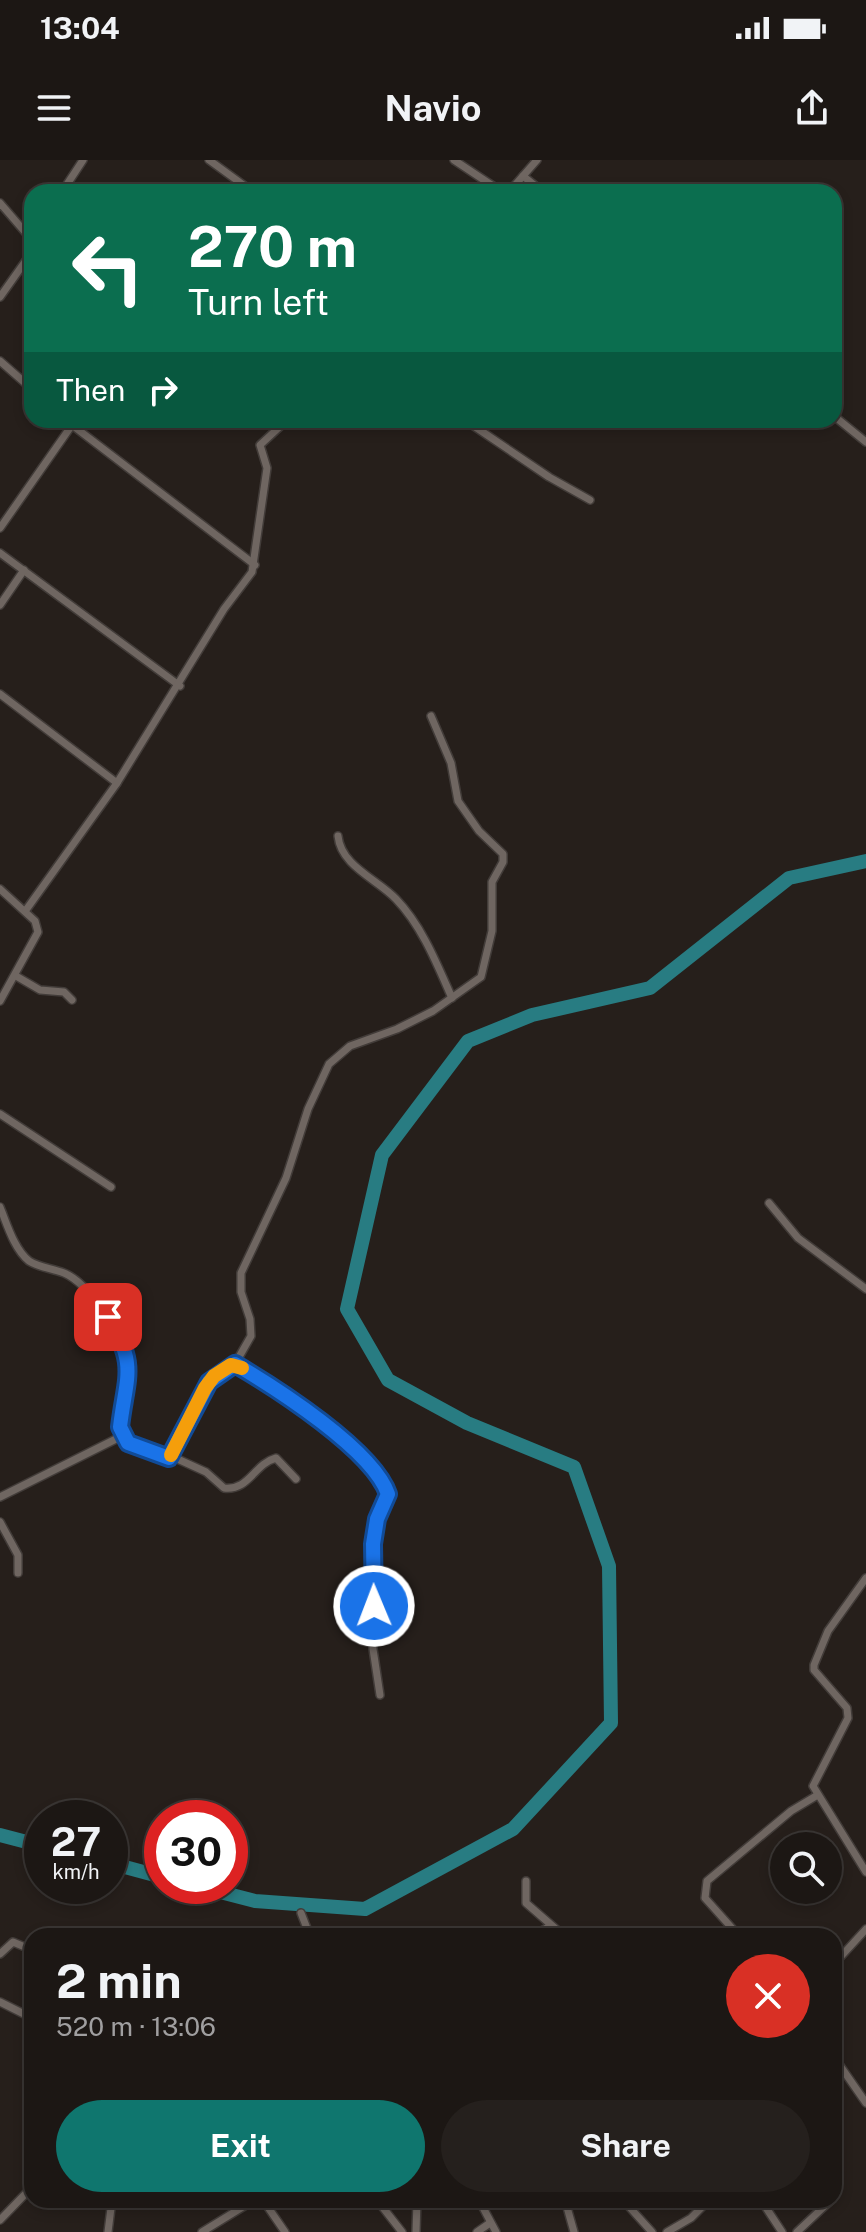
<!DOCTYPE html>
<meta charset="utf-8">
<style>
:root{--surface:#1c1714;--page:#25201d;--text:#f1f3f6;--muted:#a09fa0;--line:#3a3634;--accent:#0f766e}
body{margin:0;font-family:"Public Sans",sans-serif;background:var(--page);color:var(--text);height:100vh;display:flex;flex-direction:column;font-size:30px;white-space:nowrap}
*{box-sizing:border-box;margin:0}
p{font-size:26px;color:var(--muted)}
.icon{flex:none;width:44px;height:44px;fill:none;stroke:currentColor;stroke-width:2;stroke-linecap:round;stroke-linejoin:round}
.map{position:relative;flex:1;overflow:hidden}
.details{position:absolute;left:24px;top:1768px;width:818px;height:280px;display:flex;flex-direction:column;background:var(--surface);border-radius:24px;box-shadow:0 4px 12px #0003,0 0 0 2px var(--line)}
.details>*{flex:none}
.guide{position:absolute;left:24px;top:24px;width:818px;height:244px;border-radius:24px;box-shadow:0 4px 12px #0003,0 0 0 2px var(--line);background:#0b6e4f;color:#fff;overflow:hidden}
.tools{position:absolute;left:770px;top:1672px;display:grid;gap:16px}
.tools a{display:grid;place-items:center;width:72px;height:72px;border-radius:50%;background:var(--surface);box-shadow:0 4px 12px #0003,0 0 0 2px var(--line);font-size:40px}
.speed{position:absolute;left:24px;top:1640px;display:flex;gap:16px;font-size:40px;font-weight:700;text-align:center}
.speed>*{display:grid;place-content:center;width:104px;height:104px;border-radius:50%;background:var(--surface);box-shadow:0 4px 12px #0003,0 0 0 2px var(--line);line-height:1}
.speed small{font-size:20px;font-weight:400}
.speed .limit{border:12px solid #d22;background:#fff;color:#111}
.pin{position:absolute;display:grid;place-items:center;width:68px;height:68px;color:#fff;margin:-34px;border-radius:16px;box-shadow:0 4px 12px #0006}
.me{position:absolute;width:88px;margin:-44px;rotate:359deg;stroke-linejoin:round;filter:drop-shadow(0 0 6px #0008)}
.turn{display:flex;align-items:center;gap:28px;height:168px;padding:0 32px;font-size:36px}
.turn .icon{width:104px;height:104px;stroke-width:2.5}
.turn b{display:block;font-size:56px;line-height:68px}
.then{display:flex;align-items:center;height:76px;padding:0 32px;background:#0003;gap:16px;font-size:30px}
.round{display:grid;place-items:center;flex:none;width:84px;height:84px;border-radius:42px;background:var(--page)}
.headline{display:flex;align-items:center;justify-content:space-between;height:136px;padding:0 32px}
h1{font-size:48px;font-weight:700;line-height:60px}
.button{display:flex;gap:16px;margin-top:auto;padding:16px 32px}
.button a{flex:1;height:92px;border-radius:48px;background:var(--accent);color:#fff;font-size:32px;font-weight:700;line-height:92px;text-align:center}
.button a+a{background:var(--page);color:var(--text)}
.status{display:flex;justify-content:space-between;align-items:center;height:56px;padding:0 40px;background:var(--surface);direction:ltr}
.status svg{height:22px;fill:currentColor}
header{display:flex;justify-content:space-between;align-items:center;height:104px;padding:0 32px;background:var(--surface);font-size:36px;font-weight:700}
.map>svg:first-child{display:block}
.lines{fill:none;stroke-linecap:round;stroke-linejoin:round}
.river{stroke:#287c82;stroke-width:14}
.street-casing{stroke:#423c39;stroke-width:10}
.street{stroke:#6f6661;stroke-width:7}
.route-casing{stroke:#114b97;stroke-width:20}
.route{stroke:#1a73e8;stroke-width:14}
.slow{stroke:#f59e0b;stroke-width:14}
</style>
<div class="status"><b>13:04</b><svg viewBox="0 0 49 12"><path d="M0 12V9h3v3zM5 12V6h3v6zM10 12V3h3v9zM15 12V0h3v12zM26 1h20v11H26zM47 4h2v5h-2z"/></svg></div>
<header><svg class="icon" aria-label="menu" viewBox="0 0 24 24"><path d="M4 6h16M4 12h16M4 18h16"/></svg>Navio<svg class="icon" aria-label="share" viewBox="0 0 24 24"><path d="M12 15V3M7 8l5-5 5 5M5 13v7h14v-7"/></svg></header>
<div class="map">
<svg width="866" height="2072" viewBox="0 0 866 2072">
<rect width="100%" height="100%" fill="#261f1b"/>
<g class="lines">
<g class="river">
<polyline points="0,1675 42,1686"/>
<polyline points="110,1703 162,1717"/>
<polyline points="197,1726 255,1741 365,1749 513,1669 611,1563 609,1406 574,1307 467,1263 388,1220 347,1149 382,995 468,881 532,855 650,828 789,718 866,701"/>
</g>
<defs>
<g id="street">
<polyline points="209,0 253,32"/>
<polyline points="454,0 502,32"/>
<polyline points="523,16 543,32"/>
<polyline points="62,32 83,0"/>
<polyline points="509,32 537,0"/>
<polyline points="0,43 32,80"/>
<polyline points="0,137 32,92"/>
<polyline points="0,201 32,229"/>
<polyline points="834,256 866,282"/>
<polyline points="465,260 549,317 590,340"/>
<polyline points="72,265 255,405"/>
<polyline points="0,368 72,265 67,260"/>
<polyline points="0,393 180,526"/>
<polyline points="0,445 24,410"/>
<polyline points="0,534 117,623"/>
<path d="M338,676C341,706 377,719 396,739C422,766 437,804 452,838"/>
<polyline points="0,729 35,761 38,772 0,841"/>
<polyline points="26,750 117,623 224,449 252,412 267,308 260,285 287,260"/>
<polyline points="16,816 40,830 64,832 72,840"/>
<polyline points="0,954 111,1027"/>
<polyline points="769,1043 798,1078 866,1129"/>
<path d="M0,1047C7,1064 14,1089 29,1101C40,1108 52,1108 64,1113C87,1122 126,1176 128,1200C131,1224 123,1245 120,1267L128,1283L169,1298L209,1222L235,1204C276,1228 373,1290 388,1334L377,1359L372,1391L373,1489L380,1535"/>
<polyline points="235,1204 251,1176 250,1159 241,1132 241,1113 286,1018 308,949 329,904 350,886 397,869 433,851 481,817 492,771 492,722 503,702 503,694 479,671 458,641 451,603 431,556"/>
<path d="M171,1296L206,1312L224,1328C249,1331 254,1304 276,1298L296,1319"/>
<polyline points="0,1337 122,1276"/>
<polyline points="0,1362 18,1395 18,1413"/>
<polyline points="866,1418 828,1471 814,1505 814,1510 847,1548 848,1558 813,1626 866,1712"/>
<polyline points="526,1721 526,1743 564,1776"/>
<polyline points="301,1753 310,1776"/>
<polyline points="122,1776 128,1772 137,1776"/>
<polyline points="533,1776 550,1766"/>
<polyline points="739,1776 705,1738 707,1721 791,1651 816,1636"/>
<polyline points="0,1794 13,1782 32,1790"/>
<polyline points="834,1804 866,1769"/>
<polyline points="0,1842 32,1858"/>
<polyline points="834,1897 866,1943"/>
<polyline points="263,2040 285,2072"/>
<polyline points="377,2040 402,2072"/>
<polyline points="479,2040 496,2072"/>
<polyline points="565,2040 574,2072"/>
<polyline points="623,2040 652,2072"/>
<polyline points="761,2040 782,2072"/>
<polyline points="0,2060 32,2027"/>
<polyline points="108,2072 112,2040"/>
<polyline points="202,2072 254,2040"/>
<polyline points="416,2072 417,2040"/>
<polyline points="477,2072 490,2063"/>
<polyline points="667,2072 691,2058 709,2040"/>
<polyline points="797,2072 831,2040"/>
</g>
</defs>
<use href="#street" class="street-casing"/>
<use href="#street" class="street"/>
</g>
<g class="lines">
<defs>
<path id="route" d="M108,1157C138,1206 126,1216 120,1267L128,1283L169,1298L209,1222L235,1204C276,1228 373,1290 388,1334L377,1359L373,1384L374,1446"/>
</defs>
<use href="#route" class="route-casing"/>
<use href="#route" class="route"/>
<polyline class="slow" points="171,1295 205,1228 214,1216 231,1205 242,1208"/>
</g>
</svg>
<div class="tools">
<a><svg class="icon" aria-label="search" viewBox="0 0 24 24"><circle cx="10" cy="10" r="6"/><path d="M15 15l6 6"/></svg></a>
</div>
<div class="speed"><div>27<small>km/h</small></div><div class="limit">30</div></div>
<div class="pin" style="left:108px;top:1157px;background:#d93025"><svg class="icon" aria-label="arrive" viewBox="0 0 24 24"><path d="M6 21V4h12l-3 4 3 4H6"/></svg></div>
<svg class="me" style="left:374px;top:1446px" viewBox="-20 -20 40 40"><circle r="17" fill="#1a73e8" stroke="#fff" stroke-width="3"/><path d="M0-11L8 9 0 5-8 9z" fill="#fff"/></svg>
<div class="guide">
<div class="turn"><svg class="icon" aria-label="left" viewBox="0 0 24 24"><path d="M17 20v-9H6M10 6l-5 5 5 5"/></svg><div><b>270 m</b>Turn left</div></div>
<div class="then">Then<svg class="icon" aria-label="right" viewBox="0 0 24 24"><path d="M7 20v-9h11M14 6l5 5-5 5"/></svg></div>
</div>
<section class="details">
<div class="headline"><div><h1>2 min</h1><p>520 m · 13:06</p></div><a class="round" style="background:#d93025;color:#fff"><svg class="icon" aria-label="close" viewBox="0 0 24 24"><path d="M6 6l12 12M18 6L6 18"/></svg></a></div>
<div class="button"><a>Exit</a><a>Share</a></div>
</section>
</div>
